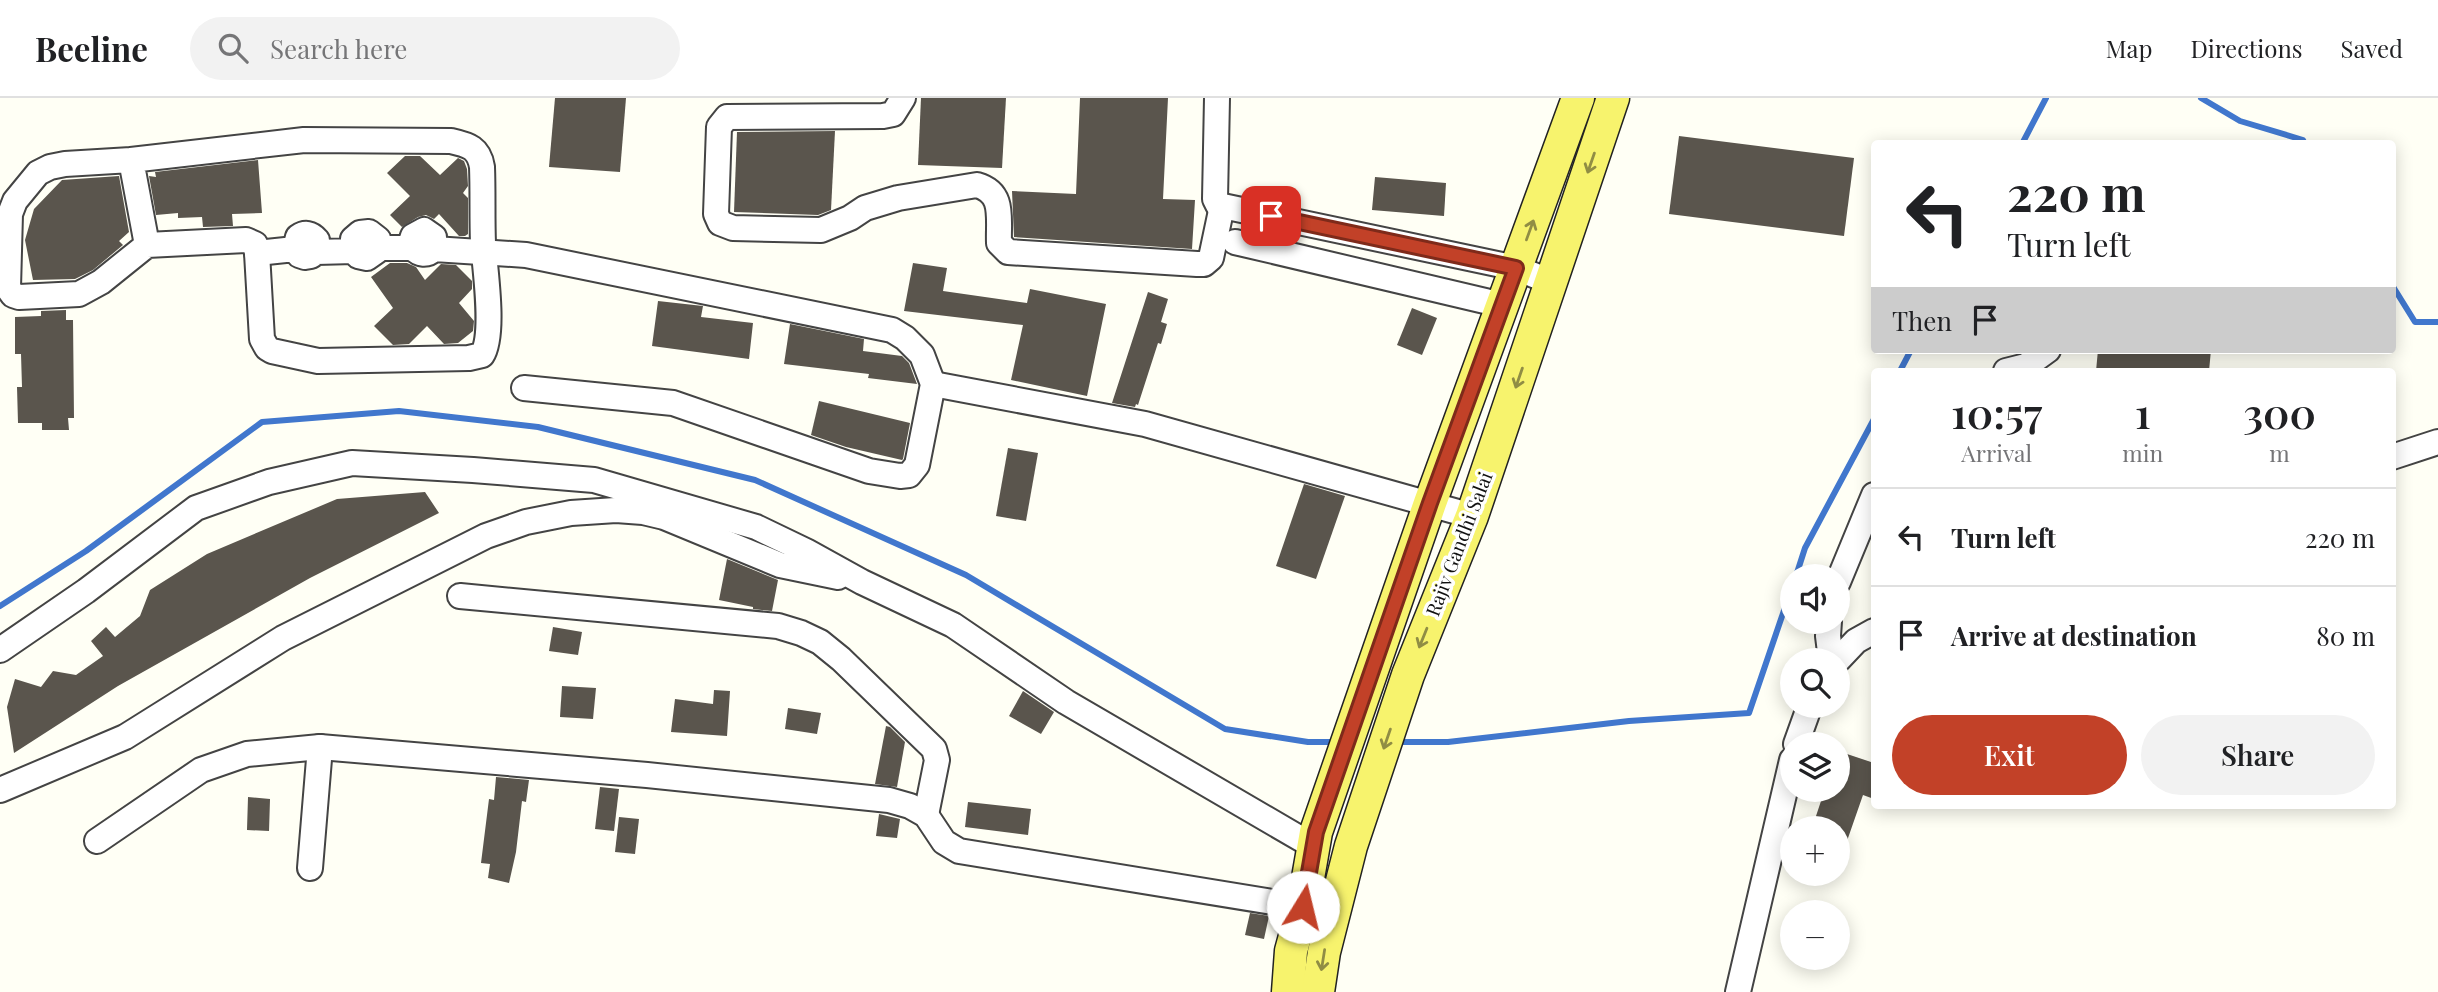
<!DOCTYPE html>
<meta charset="utf-8">
<style>
:root{--surface:#fff;--page:#f2f2f2;--text:#202124;--muted:#757577;--line:#e0e0e0;--accent:#c24128}
body{margin:0;font-family:"Playfair Display",serif;background:var(--page);color:var(--text);height:100vh;display:flex;flex-direction:column;font-size:26px;white-space:nowrap}
*{box-sizing:border-box;margin:0}
p{font-size:23px;color:var(--muted)}
.icon{flex:none;width:38px;height:38px;fill:none;stroke:currentColor;stroke-width:2;stroke-linecap:round;stroke-linejoin:round}
.map{position:relative;flex:1;overflow:hidden}
.side{position:absolute;left:1871px;top:270px;width:525px;height:441px;display:flex;flex-direction:column;background:var(--surface);border-radius:7px;box-shadow:0 4px 18px #0003}
.side>*{flex:none}
.top-card{position:absolute;left:1871px;top:42px;width:525px;height:214px;border-radius:7px;box-shadow:0 4px 18px #0003;background:#fff;color:var(--text);overflow:hidden}
.fabs{position:absolute;left:1780px;top:466px;display:grid;gap:14px}
.fabs a{display:grid;place-items:center;width:70px;height:70px;border-radius:50%;background:var(--surface);box-shadow:0 4px 18px #0003;font-size:35px}
.pin{position:absolute;display:grid;place-items:center;width:60px;height:60px;color:#fff;margin:-30px;border-radius:14px;box-shadow:0 4px 10px #0006}
.me{position:absolute;width:77px;margin:-38px;rotate:9deg;stroke-linejoin:round;filter:drop-shadow(0 0 5px #0008)}
.turn{display:flex;align-items:center;gap:24px;height:147px;padding:0 21px;font-size:32px}
.turn .icon{width:91px;height:91px;stroke-width:2.5}
.turn b{display:block;font-size:49px;line-height:60px}
.then{display:flex;align-items:center;height:66px;padding:0 21px;background:#0003;gap:14px;font-size:26px}
.eta{display:flex;justify-content:space-evenly;align-items:center;height:119px;text-align:center}
.eta b{font-size:42px;font-weight:600;line-height:49px}
.cta{display:flex;gap:14px;margin-top:auto;padding:14px 21px}
.cta a{flex:1;height:80px;border-radius:42px;background:var(--accent);color:#fff;font-size:28px;font-weight:600;line-height:80px;text-align:center}
.cta a+a{background:var(--page);color:var(--text)}
ul{padding:0;list-style:none}
li{display:flex;align-items:center;gap:21px;height:98px;padding:0 21px;border-top:2px solid var(--line)}
li div{flex:1}
li b{display:block;font-size:26px}
li em{font-style:normal}
header{display:flex;align-items:center;gap:42px;box-sizing:border-box;height:98px;padding:0 35px;background:var(--surface);border-bottom:2px solid var(--line)}
header strong{font-size:33px}
nav{display:flex;gap:38px;margin-inline-start:auto;font-size:24px}
.search{width:490px;height:63px;background:var(--page);display:flex;align-items:center;gap:18px;box-sizing:border-box;padding:0 24px;border-radius:38px;color:var(--muted);font-size:26px}
.map>svg:first-child{display:block}
.lines{fill:none;stroke-linecap:round;stroke-linejoin:round}
.stream{stroke:#4177cd;stroke-width:6}
.building{fill:#5a554d}
.minor-casing{stroke:#444;stroke-width:28}
.major-casing{stroke:#222;stroke-width:35}
.minor{stroke:#fff;stroke-width:24}
.major{stroke:#f7f36d;stroke-width:32}
.oneway{stroke:#908d44}
.route-casing{stroke:#7e2a1a;stroke-width:18}
.route{stroke:#c24128;stroke-width:12}
.labels{text-anchor:middle;stroke-width:7;stroke-linejoin:round;paint-order:stroke}
.street-label{font-size:19px;fill:#111;stroke:#fff}
</style>
<header>
<strong>Beeline</strong>
<div class="search"><svg class="icon" aria-label="search" viewBox="0 0 24 24"><circle cx="10" cy="10" r="6"/><path d="M15 15l6 6"/></svg>Search here</div>
<nav><a>Map</a><a>Directions</a><a>Saved</a></nav>
</header>
<div class="map">
<svg width="2438" height="894" viewBox="0 0 2438 894">
<rect width="100%" height="100%" fill="#fffff5"/>
<g class="lines">
<g class="stream">
<polyline points="2201,0 2240,23 2303,42 2305,46"/>
<polyline points="2022,46 2046,0"/>
<polyline points="2392,187 2415,224 2438,224"/>
<polyline points="1900,273 1911,252"/>
<polyline points="1796,478 1805,450 1874,321"/>
<polyline points="0,508 86,453 262,324 399,313 538,329 755,382 966,477 1225,631 1308,644 1339,644"/>
<polyline points="1395,644 1448,644 1629,623 1749,615 1792,489"/>
</g>
</g>
<g class="building">
<polygon points="555,0 626,0 620,74 549,69"/>
<polygon points="921,0 1006,0 1002,70 918,67"/>
<polygon points="1080,0 1168,0 1163,101 1195,102 1192,151 1014,139 1012,93 1076,96"/>
<polygon points="835,33 831,112 818,117 734,114 737,34"/>
<polygon points="1679,38 1854,60 1844,138 1669,116"/>
<polygon points="405,58 420,58 440,77 458,60 464,63 467,71 468,88 463,95 468,100 468,136 465,138 459,138 439,116 434,121 426,117 418,119 402,129 390,117 410,98 387,75"/>
<polygon points="258,62 262,115 232,116 233,128 203,129 202,119 178,120 178,115 156,117 149,78 156,79 155,74"/>
<polygon points="119,78 129,134 119,143 123,147 93,172 75,181 33,182 25,142 34,111 62,82"/>
<polygon points="1375,79 1446,85 1444,118 1372,112"/>
<polygon points="390,165 407,165 416,169 425,182 441,166 456,167 472,183 472,191 459,205 474,223 473,233 458,245 444,246 427,228 409,246 393,247 374,228 393,210 371,179"/>
<polygon points="913,165 947,170 943,193 1027,205 1030,191 1106,206 1087,298 1011,282 1023,227 904,213"/>
<polygon points="1148,194 1168,201 1161,224 1167,226 1161,246 1158,245 1138,307 1136,306 1135,309 1112,305"/>
<polygon points="658,203 703,208 701,219 753,225 749,261 652,248"/>
<polygon points="1412,210 1437,220 1422,257 1397,247"/>
<polygon points="66,212 66,222 73,222 74,320 68,320 69,332 42,332 42,325 18,325 17,289 22,289 21,256 15,256 15,219 41,218 41,213"/>
<polygon points="790,226 864,241 863,253 902,258 909,265 917,286 868,280 869,276 784,266"/>
<polygon points="2098,252 2211,252 2209,273 2096,273"/>
<polygon points="819,303 910,325 903,361 902,362 846,349 811,337"/>
<polygon points="1008,350 1038,355 1026,423 996,418"/>
<polygon points="1304,386 1345,398 1316,481 1276,468"/>
<polygon points="425,394 439,415 310,480 118,588 14,655 7,609 15,581 41,589 53,573 76,577 103,558 91,543 106,529 115,539 140,518 150,492 207,456 337,401"/>
<polygon points="727,461 778,482 772,513 753,511 753,509 719,502"/>
<polygon points="553,529 582,534 578,557 549,553"/>
<polygon points="562,588 596,590 593,621 560,619"/>
<polygon points="714,592 730,593 727,638 671,634 675,601 713,606"/>
<polygon points="1023,593 1054,614 1041,636 1009,618"/>
<polygon points="788,610 821,615 817,636 785,631"/>
<polygon points="886,628 890,629 905,644 897,689 875,686"/>
<polygon points="1838,653 1874,665 1874,701 1863,697 1840,763 1838,762 1838,730 1812,730 1825,691 1838,691"/>
<polygon points="496,679 529,682 526,704 522,703 516,754 509,785 488,780 490,766 481,765 489,701 494,702"/>
<polygon points="600,689 619,691 614,733 595,731"/>
<polygon points="248,699 270,701 269,733 247,732"/>
<polygon points="968,704 1031,711 1028,737 965,729"/>
<polygon points="879,716 900,721 897,740 876,738"/>
<polygon points="619,719 639,721 635,756 615,754"/>
<polygon points="1250,815 1269,818 1264,841 1245,837"/>
</g>
<g class="lines">
<defs>
<g id="minor">
<path d="M903,0L893,16L883,18L727,19L719,29L716,116L720,125L733,130L821,132L850,120L865,110L898,100L977,87C1005,95 998,120 999,145L1008,154L1197,166H1204L1211,160L1222,108"/>
<polyline points="1217,0 1215,101 1218,107 1516,170 1551,184"/>
<path d="M131,62L304,42L451,43C469,47 479,50 482,69C483,94 482,120 483,145C485,171 495,237 482,257L469,260L318,263L272,253L267,250L262,241L257,155L255,146L246,142L147,147L101,184L79,196L19,199L13,197L8,190L10,116L15,103L38,75L50,69L65,66L131,62L147,147"/>
<polyline points="1235,144 1502,207"/>
<path d="M379,150H413C419,157 427,158 434,151L526,157L892,232L905,240L922,257L933,286L917,367L909,377L900,378L869,373L673,305L524,290"/>
<polyline points="413,150 411,144 413,138 424,132 434,139 434,151"/>
<path d="M295,151L298,139C305,134 311,135 317,142L316,154"/>
<polyline points="257,155 295,151 299,157 305,159 311,158 316,154 354,153 358,158 367,160 377,153 378,141 369,134 360,135 353,141 354,153"/>
<polyline points="2006,273 2026,268 2048,252"/>
<polyline points="933,286 1145,326 1472,418"/>
<polyline points="2392,359 2438,344"/>
<polyline points="1838,484 1874,397"/>
<polyline points="460,498 778,528 801,535 820,544 841,561 934,651 937,662 926,717"/>
<polyline points="1829,523 1828,538 1831,562"/>
<polyline points="0,552 86,493 196,410 269,384 352,365 473,372 594,382 756,429 806,453 862,484 953,527 1066,604 1313,748"/>
<polyline points="1838,562 1856,543 1874,533"/>
<polyline points="1796,646 1810,607"/>
<polyline points="0,692 125,639 283,540 486,438 526,424 571,415 616,412 643,414 664,419 780,467 838,479"/>
<polyline points="97,743 201,672 247,656 320,649 647,677 889,702 910,708 926,717 944,744 959,753 1303,809"/>
<polyline points="310,770 320,649"/>
<polyline points="1738,894 1792,662"/>
</g>
<g id="major">
<polyline points="1288,894 1291,853 1303,809 1316,734 1430,405 1578,0"/>
<polyline points="1318,894 1324,854 1351,748 1408,577 1472,418 1613,0"/>
</g>
</defs>
<use href="#minor" class="minor-casing"/>
<use href="#major" class="major-casing"/>
<use href="#minor" class="minor"/>
<use href="#major" class="major"/>
</g>
<defs><path id="oneway-shaft" d="M-6 0H5M1.5-3L5.5 0L1.5 3" fill="none" stroke-width="1.6" stroke-linecap="round" stroke-linejoin="round" transform="scale(1.75)"/></defs>
<g class="oneway">
<use href="#oneway-shaft" transform="translate(1591 65) rotate(109)"/>
<use href="#oneway-shaft" transform="translate(1530 132) rotate(-70)"/>
<use href="#oneway-shaft" transform="translate(1519 280) rotate(109)"/>
<use href="#oneway-shaft" transform="translate(1423 540) rotate(112)"/>
<use href="#oneway-shaft" transform="translate(1387 641) rotate(109)"/>
<use href="#oneway-shaft" transform="translate(1323 862) rotate(99)"/>
</g>
<g class="lines">
<defs>
<polyline id="route" points="1271,118 1516,170 1430,405 1316,734 1303,809"/>
</defs>
<use href="#route" class="route-casing"/>
<use href="#route" class="route"/>
</g>
<g class="labels">
<g class="street-label">
<text transform="translate(1459 446) rotate(-69)" y="7">Rajiv Gandhi Salai</text>
</g>
</g>
</svg>
<div class="fabs">
<a><svg class="icon" aria-label="sound" viewBox="0 0 24 24"><path d="M4 9h4l5-4v14l-5-4H4zM17 9q2 3 0 6"/></svg></a>
<a><svg class="icon" aria-label="search" viewBox="0 0 24 24"><circle cx="10" cy="10" r="6"/><path d="M15 15l6 6"/></svg></a>
<a><svg class="icon" aria-label="layers" viewBox="0 0 24 24"><path d="M12 4l9 5-9 5-9-5zM3 14l9 5 9-5"/></svg></a>
<a>+</a>
<a>−</a>
</div>
<div class="pin" style="left:1271px;top:118px;background:#d93025"><svg class="icon" aria-label="arrive" viewBox="0 0 24 24"><path d="M6 21V4h12l-3 4 3 4H6"/></svg></div>
<svg class="me" style="left:1303px;top:809px" viewBox="-20 -20 40 40"><circle r="19" fill="#fff"/><path d="M0-13L10 11 0 6-10 11z" fill="#c24128"/></svg>
<div class="top-card">
<div class="turn"><svg class="icon" aria-label="left" viewBox="0 0 24 24"><path d="M17 20v-9H6M10 6l-5 5 5 5"/></svg><div><b>220 m</b>Turn left</div></div>
<div class="then">Then<svg class="icon" aria-label="arrive" viewBox="0 0 24 24"><path d="M6 21V4h12l-3 4 3 4H6"/></svg></div>
</div>
<section class="side">
<div class="eta">
<div><b>10:57</b><p>Arrival</p></div>
<div><b>1</b><p>min</p></div>
<div><b>300</b><p>m</p></div>
</div>
<ul>
<li><svg class="icon" aria-label="left" viewBox="0 0 24 24"><path d="M17 20v-9H6M10 6l-5 5 5 5"/></svg><div><b>Turn left</b></div><em>220 m</em></li>
<li><svg class="icon" aria-label="arrive" viewBox="0 0 24 24"><path d="M6 21V4h12l-3 4 3 4H6"/></svg><div><b>Arrive at destination</b></div><em>80 m</em></li>
</ul>
<div class="cta"><a>Exit</a><a>Share</a></div>
</section>
</div>
